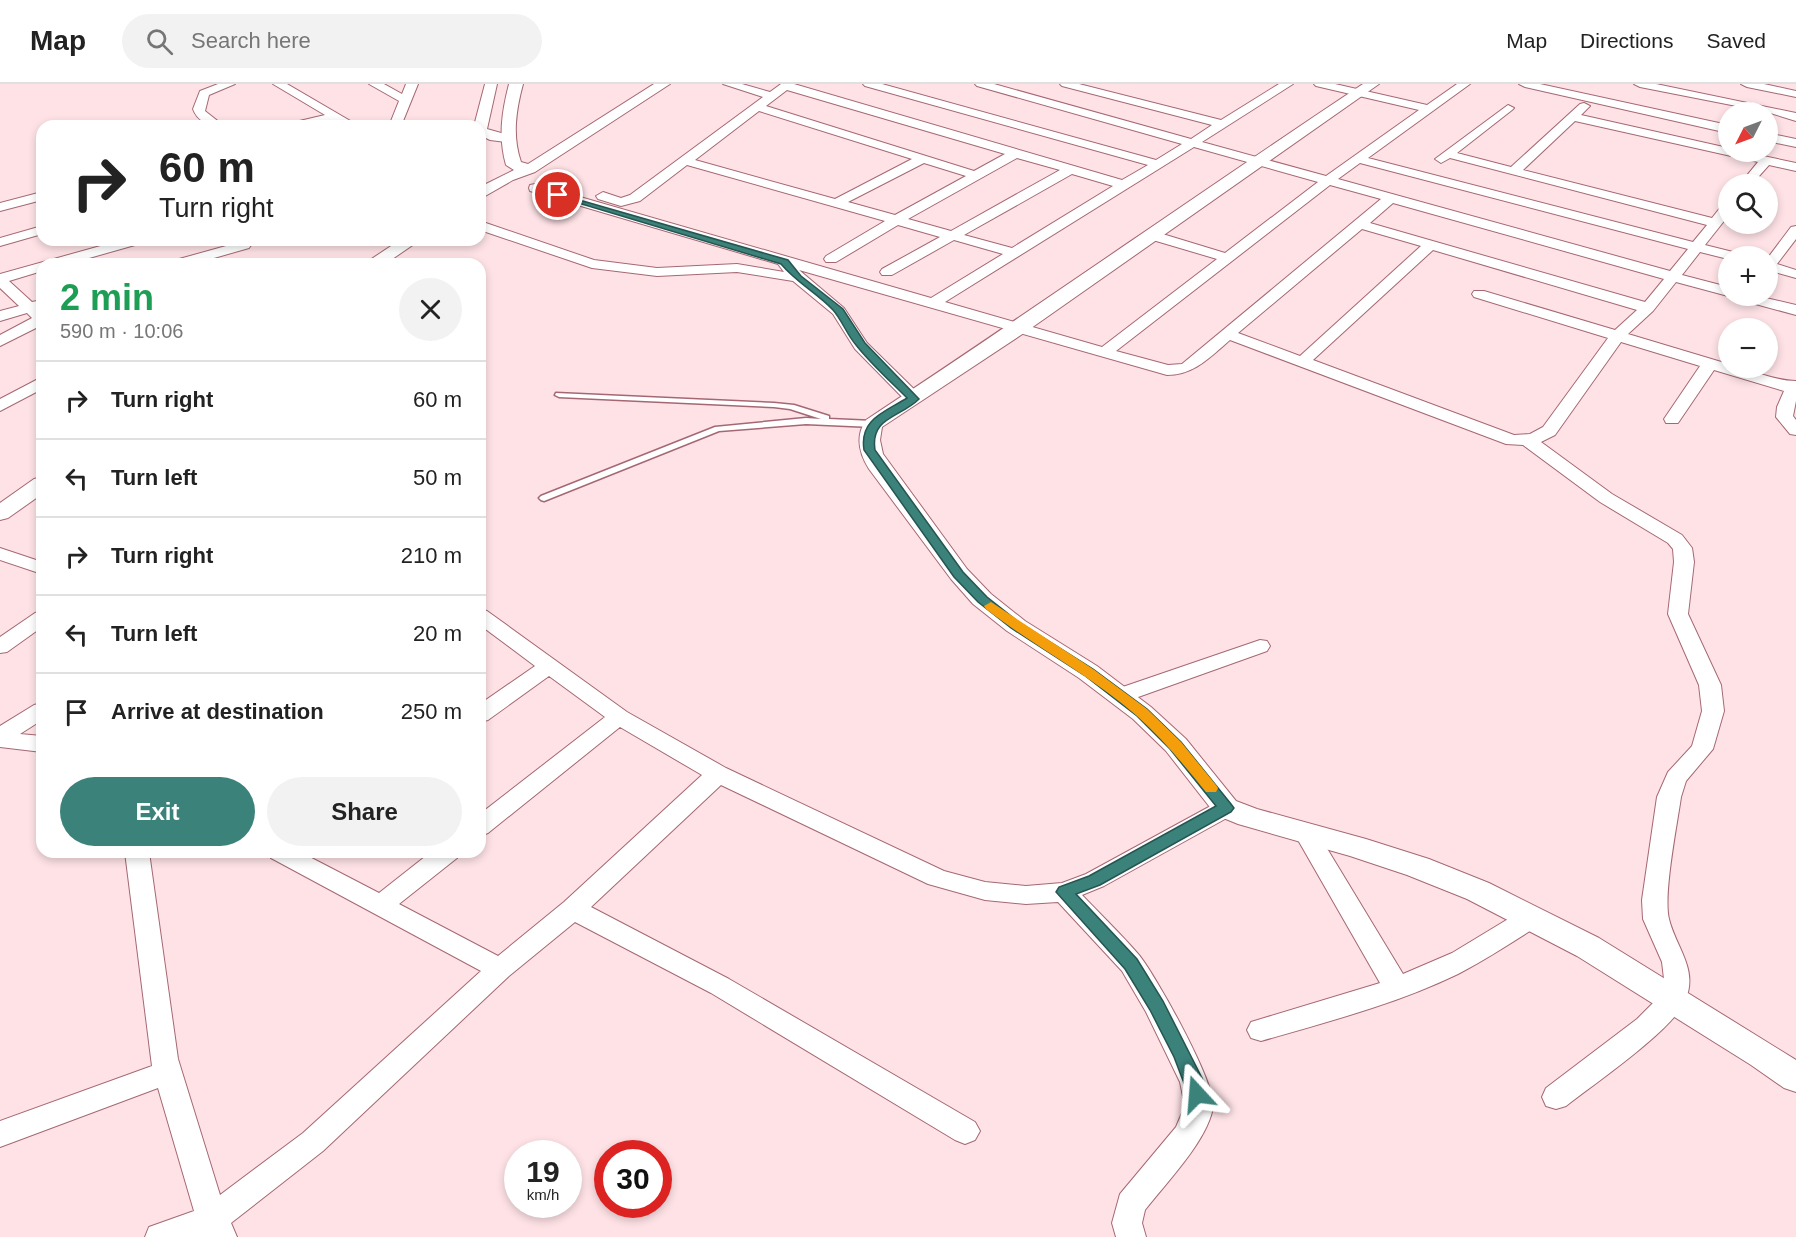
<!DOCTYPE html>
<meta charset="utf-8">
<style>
:root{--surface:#fff;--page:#f2f2f2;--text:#222;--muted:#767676;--line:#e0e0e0;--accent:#3b827b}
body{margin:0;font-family:Arial,sans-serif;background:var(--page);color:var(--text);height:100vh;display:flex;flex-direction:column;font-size:22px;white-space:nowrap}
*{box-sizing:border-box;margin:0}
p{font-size:20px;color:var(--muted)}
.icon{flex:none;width:33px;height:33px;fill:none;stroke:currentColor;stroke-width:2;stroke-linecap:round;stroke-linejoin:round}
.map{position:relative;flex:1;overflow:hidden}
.sheet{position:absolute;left:36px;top:174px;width:450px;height:600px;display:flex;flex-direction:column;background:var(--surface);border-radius:18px;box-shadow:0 3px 9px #0003}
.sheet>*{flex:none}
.banner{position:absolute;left:36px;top:36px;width:450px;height:126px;border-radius:18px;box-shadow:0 3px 9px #0003;background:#fff;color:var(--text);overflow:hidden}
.needle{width:39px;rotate:228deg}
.controls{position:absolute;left:1718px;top:18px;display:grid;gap:12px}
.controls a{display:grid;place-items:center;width:60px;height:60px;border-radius:50%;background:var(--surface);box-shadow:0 3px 9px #0003;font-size:30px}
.speed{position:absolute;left:504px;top:1056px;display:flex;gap:12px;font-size:30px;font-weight:700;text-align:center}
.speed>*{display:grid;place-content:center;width:78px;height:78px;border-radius:50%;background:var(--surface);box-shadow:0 3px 9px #0003;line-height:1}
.speed small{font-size:15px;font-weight:400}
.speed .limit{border:9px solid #d22;background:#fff;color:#111}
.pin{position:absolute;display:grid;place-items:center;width:51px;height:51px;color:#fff;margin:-26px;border:3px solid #fff;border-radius:50%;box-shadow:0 2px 6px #0007}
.me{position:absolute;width:66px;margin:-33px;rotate:341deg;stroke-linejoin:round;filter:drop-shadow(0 0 4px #0008)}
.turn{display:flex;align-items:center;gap:21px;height:126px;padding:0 24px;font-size:27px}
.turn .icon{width:78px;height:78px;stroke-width:2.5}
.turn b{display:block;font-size:42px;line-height:51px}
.round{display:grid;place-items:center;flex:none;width:63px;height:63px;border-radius:32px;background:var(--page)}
.overview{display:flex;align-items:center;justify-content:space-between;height:102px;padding:0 24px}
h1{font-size:36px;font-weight:700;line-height:45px;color:#1e9e55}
.primary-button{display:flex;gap:12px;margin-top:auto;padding:12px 24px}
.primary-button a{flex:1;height:69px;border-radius:36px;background:var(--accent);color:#fff;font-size:24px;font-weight:700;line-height:69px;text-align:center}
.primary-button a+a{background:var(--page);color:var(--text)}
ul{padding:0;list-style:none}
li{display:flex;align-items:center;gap:18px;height:78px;padding:0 24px;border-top:2px solid var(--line)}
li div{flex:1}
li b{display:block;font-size:22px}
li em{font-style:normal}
header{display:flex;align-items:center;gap:36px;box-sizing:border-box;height:84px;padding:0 30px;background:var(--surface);border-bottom:2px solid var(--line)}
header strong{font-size:28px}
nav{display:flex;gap:33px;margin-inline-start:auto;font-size:21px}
.search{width:420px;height:54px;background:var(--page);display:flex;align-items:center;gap:15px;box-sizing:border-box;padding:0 21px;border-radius:33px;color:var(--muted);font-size:22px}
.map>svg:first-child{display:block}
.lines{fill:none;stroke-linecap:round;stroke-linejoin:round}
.service-casing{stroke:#a56873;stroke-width:3}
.minor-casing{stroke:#a56873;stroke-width:2}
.tertiary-casing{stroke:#a56873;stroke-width:2}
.service{fill:#fff;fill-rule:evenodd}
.minor{fill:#fff;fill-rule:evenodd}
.tertiary{fill:#fff;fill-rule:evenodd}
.route{fill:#3b827b;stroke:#265450;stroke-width:1.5}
.slow{fill:#f59e0b}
</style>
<header>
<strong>Map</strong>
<div class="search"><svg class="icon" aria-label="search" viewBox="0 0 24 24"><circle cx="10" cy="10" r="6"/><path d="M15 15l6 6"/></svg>Search here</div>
<nav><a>Map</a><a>Directions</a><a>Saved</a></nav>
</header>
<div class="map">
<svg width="1796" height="1153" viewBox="0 0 1796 1153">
<rect width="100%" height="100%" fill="#fee2e6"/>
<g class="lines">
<defs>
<polygon id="service" points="556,309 774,319 794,321 829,332 829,335 873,337 877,340 873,343 806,340 719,347 544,417 541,416 539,414 541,412 715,343 806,334 821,335 790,325 774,323 559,313 555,311"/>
<g id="minor">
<path d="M218,0H235L209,11L205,27L224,42C211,42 198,39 193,25L200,7Z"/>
<polygon points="273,0 287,0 359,42 344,42 334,36 310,42 289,42 291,39 325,31"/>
<polygon points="369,0 384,0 402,10 406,0 418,0 401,42 389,42 399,17"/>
<polygon points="485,0 497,0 487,45 515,53 515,59 490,56 480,51 480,42 474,42"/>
<path d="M723,0H742L770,8L781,0H794L1122,96L1148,81L865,2L863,0H882L1156,76L1182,60L977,2L975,0H994L1191,55L1212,41L1062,2L1060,0H1079L1221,36L1279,0H1293L1202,58L1326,92L1419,26L1316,2L1314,0H1335L1427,21L1457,0H1470L1368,74L1693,158L1707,141L1450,74L1441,79L1435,75L1508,21L1514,24L1512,26L1457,69L1511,83L1580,20L1584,19L1590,22L1581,31L1728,64V68H1744L1796,79V87L1769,81L1752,100H1740L1758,78L1575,37L1523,86L1712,134L1723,120L1728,119V132L1705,161L1737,169L1739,172H1728V175L1700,168L1682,191L1728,203V212H1732H1728L1676,198L1653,227L1628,250L1728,280V284C1752,284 1773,297 1796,297V317L1793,332L1796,336V351L1790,350L1776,333L1777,323L1784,307L1714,286L1678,339H1666L1664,335L1700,282L1621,258L1555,351L1541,358L1612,410L1682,451L1692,464L1694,478L1688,530L1721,601L1724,627L1713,665L1686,697L1681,713C1677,741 1663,811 1669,835C1676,864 1699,885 1685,917C1673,946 1594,1000 1566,1022L1556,1025L1546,1022L1542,1013L1546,1004L1637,935L1661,911L1664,895L1662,878L1643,835L1642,816L1657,713L1668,688L1692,662L1702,627L1699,601L1668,530L1674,478L1673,465L1668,459L1600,418L1523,361L1506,360L1230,256C1210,273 1194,291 1167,291L799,186L844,224L867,259L920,311L922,315L914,320L908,319L855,265L833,230L793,197L737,188L657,192L592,184L480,146V137L594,176L657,184L737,180L784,188L778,180L530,107L529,104L530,101L535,100L931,214L1003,170L954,156L892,191H882L880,188L882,185L940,153L898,141L836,178H826L824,175L826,172L885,137L687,81L640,117L621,122L598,115L596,112L603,108L621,114L630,111L763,13ZM787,6L1005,70L974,87L766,22ZM759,27L912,75L835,115L695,76ZM1194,63L1318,98L1225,169L1156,148H1146L1144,151L1146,154L1217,175L1102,263L945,218ZM1017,74L1060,86L951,147L908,135ZM924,79L966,92L895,131L848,118ZM1360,79L1688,165L1670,187L1338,95ZM1072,90L1113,102L1012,164L964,151ZM1330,101L1381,115L1182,280L1168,281L1116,267ZM1393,119L1664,195L1645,218L1370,139ZM1362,145L1421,162L1300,272L1238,249ZM1433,166L1637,226L1615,246L1484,207H1474L1472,210L1474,213L1608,254L1543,343L1530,350L1514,351L1313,276Z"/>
<polygon points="1519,0 1540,0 1728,41 1728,49 1525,3"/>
<polygon points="1634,0 1656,0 1796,29 1796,37 1767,28 1640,3"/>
<polygon points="1741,0 1764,0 1796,7 1796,13 1747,3"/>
<polygon points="1767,49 1796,55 1796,63 1767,57"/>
<polygon points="42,108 42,116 0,127 0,119"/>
<polygon points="42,142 42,150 0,162 0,154"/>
<polygon points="1796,142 1796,155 1777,180 1796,186 1796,194 1767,186 1767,175 1791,143"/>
<polygon points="122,156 144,156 142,159 68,180 42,180 42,187 9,197 32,218 42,216 42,224 40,225 42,227 42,241 0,262 0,251 32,234 27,229 0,237 0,227 19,222 0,204 0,190"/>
<polygon points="244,157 249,158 251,161 249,164 193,180 170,180 172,177"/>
<polygon points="1735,212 1757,212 1796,221 1796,231 1737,215"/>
<polygon points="42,293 42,305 0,327 0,315"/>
<polygon points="0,464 42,478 42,490 0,476"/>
<path d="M480,525L487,527L627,628L726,684L944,787L985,798L1026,802L1062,799L1086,790L1218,718L1226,716L1234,718L1238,724L1234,730L1104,802L1082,811C1101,831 1121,850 1139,871C1156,892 1216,999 1213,1023C1208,1056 1166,1099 1145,1126L1142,1139L1146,1153H1116L1112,1139L1120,1110L1176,1043L1185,1022L1180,998L1146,928L1122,887L1058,818L1026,820L985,816L928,800L721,701L591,823L729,895L975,1038L980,1047L975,1056L965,1060L955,1056L711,909L575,838L509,892L323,1067L231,1139L237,1153H145L149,1143L194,1127L158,1004L0,1063V1037L152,982L125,768H149L178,975L220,1111L303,1049L481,887L271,774L268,768H300L379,809L431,768H460L457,774L399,820L498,872L564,818L702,691L620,643L488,749L480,752V730L605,633L549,592L488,636L480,638V620L535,582L480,541Z"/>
<polygon points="42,527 42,543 7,568 0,569 0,553 35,529"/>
<polygon points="1260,556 1267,557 1270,562 1267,567 1127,617 1119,619 1111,617 1108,612 1111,607"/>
<polygon points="42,619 42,636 20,650 42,652 42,668 0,663 0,642 34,621"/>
<path d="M1306,740L1314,743L1403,890L1452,869L1523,826L1532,823L1541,826L1545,833L1541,840C1514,857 1487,875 1458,890C1396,920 1327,938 1261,957L1251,954L1247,946L1251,938L1380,899L1294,749L1298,743Z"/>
</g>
<g id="tertiary">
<path d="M509,0H523C516,26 512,52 521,78L528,80L654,0H670L535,88L513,96L480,115V103L514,86L506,81C498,53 502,27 509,0Z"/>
<path d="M1363,0H1379L1027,247L882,343L880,356L883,370L967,485L991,510L1025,537L1097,582L1151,623L1186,655L1236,717L1257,725L1366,755L1429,775L1489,799L1599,854L1796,976V1008L1784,1004L1751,981L1577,872L1467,815L1407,791L1350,772L1238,740L1216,731L1166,667L1133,635L1079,594L1007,547L973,520L951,495L869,385C859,369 855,352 866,336C1033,226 1196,111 1363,0Z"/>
<polygon points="400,156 420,156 385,180 364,180"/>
<polygon points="42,393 42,410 8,434 0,436 0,419 34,395"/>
</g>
</defs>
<use href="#service" class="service-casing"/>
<use href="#minor" class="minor-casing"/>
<use href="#tertiary" class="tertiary-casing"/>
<use href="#service" class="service"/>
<use href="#minor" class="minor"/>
<use href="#tertiary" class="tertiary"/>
</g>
<path class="route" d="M555,109L788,176L801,192L843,225L865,259L919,315C900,334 870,333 875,366L963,488L987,513L1020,539L1093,585L1147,625L1181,658L1231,720L1234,724L1231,728L1100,801L1076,810L1137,875L1163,917L1204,998L1206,1010L1203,1015L1197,1018L1190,1015L1174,973L1150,926L1125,885L1056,808L1059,803L1089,792L1216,722L1170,665L1137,632L1084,591L1011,544L978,518L954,493L864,366C859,335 885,328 907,314C890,297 871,280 856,261C847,251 842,236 833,226C817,209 797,199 781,180L555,112Z"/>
<path class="slow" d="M991,518L1093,585L1147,625L1181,658L1216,701L1218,704L1216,708H1206C1184,681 1163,655 1137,632C1090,591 1035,563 986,525L984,522Z"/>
</svg>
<div class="controls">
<a><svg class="needle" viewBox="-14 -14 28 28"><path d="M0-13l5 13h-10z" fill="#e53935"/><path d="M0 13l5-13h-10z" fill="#767676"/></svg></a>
<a><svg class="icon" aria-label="search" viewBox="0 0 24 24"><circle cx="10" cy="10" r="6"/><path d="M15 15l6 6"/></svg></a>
<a>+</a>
<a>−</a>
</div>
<div class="speed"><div>19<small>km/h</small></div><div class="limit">30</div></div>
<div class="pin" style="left:558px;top:111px;background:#d93025"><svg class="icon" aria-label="arrive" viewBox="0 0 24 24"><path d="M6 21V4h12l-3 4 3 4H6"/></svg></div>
<svg class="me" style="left:1197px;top:1010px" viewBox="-20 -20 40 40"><path d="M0-17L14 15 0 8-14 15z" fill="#3b827b" stroke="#fff" stroke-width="4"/></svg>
<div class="banner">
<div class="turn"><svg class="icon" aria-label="right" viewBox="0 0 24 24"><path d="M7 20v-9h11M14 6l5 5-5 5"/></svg><div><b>60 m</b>Turn right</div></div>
</div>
<section class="sheet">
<div class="overview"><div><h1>2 min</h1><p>590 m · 10:06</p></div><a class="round"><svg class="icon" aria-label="close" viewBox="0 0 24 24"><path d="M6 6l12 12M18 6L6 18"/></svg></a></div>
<ul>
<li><svg class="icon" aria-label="right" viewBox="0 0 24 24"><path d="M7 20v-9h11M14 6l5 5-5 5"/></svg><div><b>Turn right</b></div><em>60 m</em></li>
<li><svg class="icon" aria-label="left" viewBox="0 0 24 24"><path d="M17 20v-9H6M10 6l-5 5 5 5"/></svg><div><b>Turn left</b></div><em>50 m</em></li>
<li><svg class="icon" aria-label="right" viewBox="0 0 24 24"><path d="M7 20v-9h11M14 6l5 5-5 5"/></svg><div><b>Turn right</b></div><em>210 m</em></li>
<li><svg class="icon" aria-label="left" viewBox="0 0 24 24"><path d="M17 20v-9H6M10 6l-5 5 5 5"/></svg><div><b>Turn left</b></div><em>20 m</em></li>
<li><svg class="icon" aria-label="arrive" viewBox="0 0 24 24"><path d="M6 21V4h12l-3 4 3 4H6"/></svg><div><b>Arrive at destination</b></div><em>250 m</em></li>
</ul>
<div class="primary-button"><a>Exit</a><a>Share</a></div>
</section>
</div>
